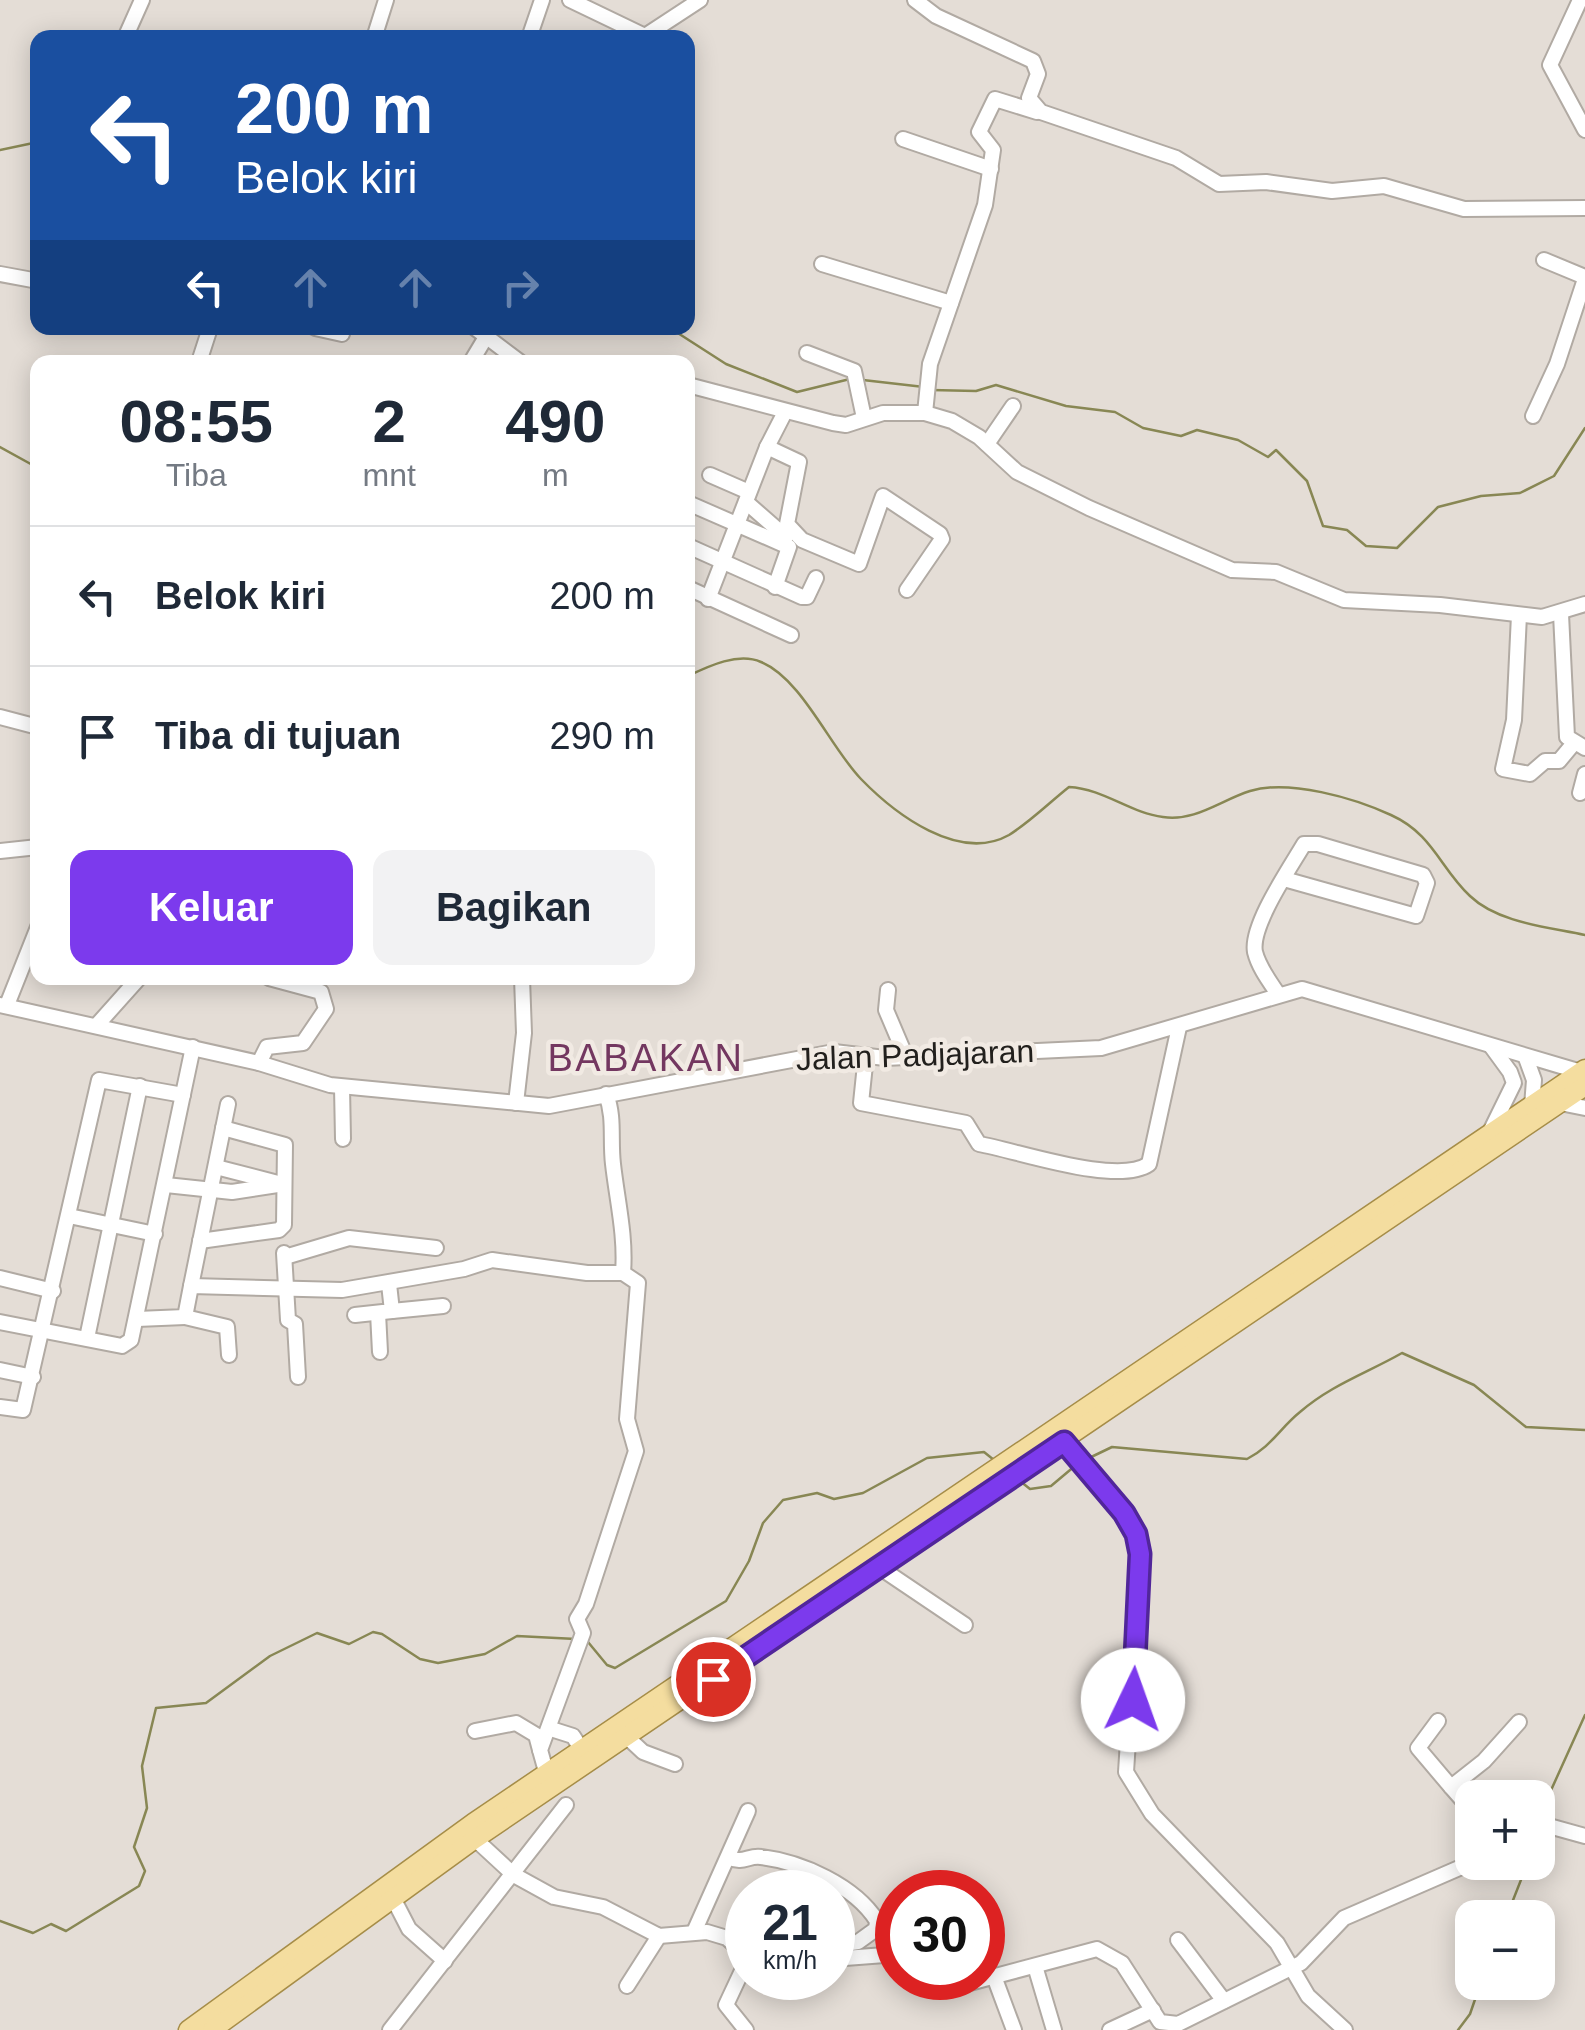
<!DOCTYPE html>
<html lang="id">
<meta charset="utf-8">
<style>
:root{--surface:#fff;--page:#f2f2f3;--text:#1f2937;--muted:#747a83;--line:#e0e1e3;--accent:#7c3aed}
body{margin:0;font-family:Helvetica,sans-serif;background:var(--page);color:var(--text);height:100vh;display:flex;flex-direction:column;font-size:38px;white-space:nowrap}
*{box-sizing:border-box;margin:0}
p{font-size:32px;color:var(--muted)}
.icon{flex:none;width:55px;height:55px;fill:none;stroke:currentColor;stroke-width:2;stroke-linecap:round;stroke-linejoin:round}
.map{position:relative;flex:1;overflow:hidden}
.sheet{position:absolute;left:30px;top:355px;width:665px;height:630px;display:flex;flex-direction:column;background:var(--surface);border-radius:20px;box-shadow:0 5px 25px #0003}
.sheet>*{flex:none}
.banner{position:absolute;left:30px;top:30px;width:665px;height:305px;border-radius:20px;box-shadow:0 5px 25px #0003;background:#1a4fa0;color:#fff;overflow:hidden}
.tools{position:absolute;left:1455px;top:1780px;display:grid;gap:20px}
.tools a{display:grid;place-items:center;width:100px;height:100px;border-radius:20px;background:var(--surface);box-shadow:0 5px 25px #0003;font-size:50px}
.speed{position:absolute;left:725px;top:1870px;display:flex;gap:20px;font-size:50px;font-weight:700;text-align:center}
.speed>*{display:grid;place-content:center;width:130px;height:130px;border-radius:50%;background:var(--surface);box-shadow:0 5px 25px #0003;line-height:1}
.speed small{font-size:25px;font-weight:400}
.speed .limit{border:15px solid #d22;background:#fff;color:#111}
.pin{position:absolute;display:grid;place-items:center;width:85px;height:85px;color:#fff;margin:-42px;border:5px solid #fff;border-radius:50%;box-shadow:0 2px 10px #0007}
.me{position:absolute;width:110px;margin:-55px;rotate:3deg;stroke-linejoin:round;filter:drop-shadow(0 0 8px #0008)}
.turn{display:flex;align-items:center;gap:35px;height:210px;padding:0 40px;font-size:45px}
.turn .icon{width:130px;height:130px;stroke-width:2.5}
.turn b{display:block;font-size:70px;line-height:85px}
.lanes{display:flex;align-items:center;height:95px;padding:0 40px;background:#0003;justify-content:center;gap:50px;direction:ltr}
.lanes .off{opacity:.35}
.eta{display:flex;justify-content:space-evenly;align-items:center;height:170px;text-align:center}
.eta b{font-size:60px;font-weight:600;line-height:70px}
.button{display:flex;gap:20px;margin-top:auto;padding:20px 40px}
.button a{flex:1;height:115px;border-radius:20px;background:var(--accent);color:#fff;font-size:40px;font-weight:600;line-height:115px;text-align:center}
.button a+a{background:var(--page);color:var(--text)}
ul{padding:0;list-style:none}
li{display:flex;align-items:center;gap:30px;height:140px;padding:0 40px;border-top:2px solid var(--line)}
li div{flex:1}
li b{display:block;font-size:38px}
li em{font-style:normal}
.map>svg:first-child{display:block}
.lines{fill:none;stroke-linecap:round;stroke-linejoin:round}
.stream{stroke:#888754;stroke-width:2.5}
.minor-casing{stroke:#b1aaa3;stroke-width:18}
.major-casing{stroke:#a68d48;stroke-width:21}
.minor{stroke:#fff;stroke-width:14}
.major{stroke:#f4dd9f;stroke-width:18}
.route-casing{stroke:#51269a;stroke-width:25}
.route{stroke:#7c3aed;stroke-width:18}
.labels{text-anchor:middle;stroke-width:9;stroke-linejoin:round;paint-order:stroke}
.street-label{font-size:32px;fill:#22201d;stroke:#f1eae3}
.quarter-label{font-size:38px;letter-spacing:2.5px;fill:#733760;stroke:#f1eae3}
</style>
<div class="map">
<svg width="1585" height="2030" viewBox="0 0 1585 2030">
<rect width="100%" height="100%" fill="#e4ddd6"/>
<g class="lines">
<g class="stream">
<polyline points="0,150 38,142"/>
<polyline points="670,328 726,364 797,392 850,379"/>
<polyline points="863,380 924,387"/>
<polyline points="931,390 976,391 996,385 1066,406 1115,412 1143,428 1181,436 1197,430 1238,440 1268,457 1276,450 1307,481 1323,526 1347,530 1366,546 1397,548 1438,507 1481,496 1520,493 1554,476 1585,428"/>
<polyline points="0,447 38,468"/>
<path d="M688,676C709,666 738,652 761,662C802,679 830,747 861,779C895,814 959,863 1009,835C1030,822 1050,802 1069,787C1104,789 1130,813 1163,817C1195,822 1221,800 1250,791C1289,779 1354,798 1391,815C1433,834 1440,868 1470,896C1498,923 1549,927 1585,935"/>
<path d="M1087,1459L1112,1447L1247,1459C1271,1447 1280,1428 1300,1412C1331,1385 1367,1373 1402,1353L1474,1385L1526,1427L1585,1430"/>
<polyline points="1020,1481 1030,1489 1051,1486 1076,1465"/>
<polyline points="588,1642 607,1665 615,1668 726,1601 749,1561 763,1523 783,1500 817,1493 834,1499 863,1493 927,1458 984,1452 994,1460"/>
<polyline points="1538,1819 1585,1715"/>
<polyline points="1506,1918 1528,1862"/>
<polyline points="0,1921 33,1933 51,1924 66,1931 139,1886 145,1871 134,1847 147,1808 142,1766 156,1708 206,1703 270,1656 317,1633 349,1644 373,1632 382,1634 420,1659 438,1663 485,1654 517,1636 576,1639"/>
<polyline points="1458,2030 1470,2014 1481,1982"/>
</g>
<defs>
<g id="minor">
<polyline points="570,0 645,36 700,0"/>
<polyline points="915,0 936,16 1033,61 1038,74 1029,98 1041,112 1176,158 1219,184 1266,182 1332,191 1384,186 1464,209 1585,208"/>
<polyline points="1580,0 1550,65 1585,130"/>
<polyline points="125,38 142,0"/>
<polyline points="374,38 386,0"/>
<polyline points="529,38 542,0"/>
<polyline points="903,139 991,169"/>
<polyline points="1544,260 1585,277"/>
<polyline points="822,264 951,303"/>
<polyline points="0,274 38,281"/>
<polyline points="315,328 342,334"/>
<polyline points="475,328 520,362"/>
<polyline points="807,353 854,371 864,418"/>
<polyline points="199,362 210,328"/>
<polyline points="471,362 486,337"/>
<polyline points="688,385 833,423 846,425 883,413 925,413 952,421 979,437 1017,472 1089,508 1232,570 1276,572 1344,600 1440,605 1542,617 1585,604"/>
<polyline points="925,413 930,364 985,205 993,150 979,132 995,99 1037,112"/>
<polyline points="1533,416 1557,364 1585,279"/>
<polyline points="987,444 1013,406"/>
<polyline points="767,447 799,462 787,524 802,540 859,564 883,496 940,534 942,539 907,590"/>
<polyline points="710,475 749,492"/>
<polyline points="746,502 786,537"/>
<polyline points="688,503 789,547 775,587"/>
<polyline points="688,546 802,597 807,597 816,578"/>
<polyline points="688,588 791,635"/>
<polyline points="708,599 767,447 785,412"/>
<polyline points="1561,614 1567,737 1585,748"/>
<polyline points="1519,615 1514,720 1503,769 1530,774 1545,761 1559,761 1574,743"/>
<polyline points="0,717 38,727"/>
<polyline points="1580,793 1585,774"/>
<polyline points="0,851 38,847"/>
<polyline points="888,990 886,1010 906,1057"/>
<path d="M1278,994C1270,982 1259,968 1255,952C1250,926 1290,868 1304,844H1318L1423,875L1427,883L1416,916L1284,879"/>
<polyline points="0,1005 259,1063 330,1085 549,1106 834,1052 885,1058 1101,1048 1302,989 1581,1072"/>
<polyline points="7,1005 38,927"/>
<polyline points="97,1025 139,978"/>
<path d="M866,1055L861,1103L966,1123L979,1144C1019,1151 1117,1186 1149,1164L1179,1027"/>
<polyline points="1526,1058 1534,1080 1532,1106"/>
<polyline points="259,1063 267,1047 303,1043 326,1009 321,992 269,978"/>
<polyline points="342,1087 343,1139"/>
<polyline points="516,1103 524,1033 522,978"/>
<polyline points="1560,1103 1585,1108"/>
<polyline points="1488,1136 1514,1083 1510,1072 1491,1046"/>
<polyline points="216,1167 278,1183"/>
<polyline points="166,1185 232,1192 284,1184"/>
<polyline points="69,1216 155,1234"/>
<polyline points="200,1241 279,1230 284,1225 285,1145 223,1128"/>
<polyline points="284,1253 288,1320 295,1324 298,1377"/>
<polyline points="285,1257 349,1238 436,1248"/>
<polyline points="0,1278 53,1291"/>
<polyline points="191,1286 228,1104"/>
<polyline points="392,1311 443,1306"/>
<polyline points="378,1313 380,1352"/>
<polyline points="355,1315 392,1311 389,1284"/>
<polyline points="185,1317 227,1327 229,1355"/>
<polyline points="137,1319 185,1317 191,1286 342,1290 464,1269 492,1260 587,1273 623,1273"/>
<polyline points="0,1322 122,1346 131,1340 193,1047"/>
<polyline points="87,1338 140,1086"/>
<polyline points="0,1370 33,1377"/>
<polyline points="0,1407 23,1410 99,1080 183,1095"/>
<path d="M1063,1443C1092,1476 1131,1510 1140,1554L1126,1772L1152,1814L1277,1943L1308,1996L1345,2030"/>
<polyline points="879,1567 965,1625"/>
<polyline points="1438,1721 1418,1748 1451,1787"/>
<polyline points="551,1729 573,1736 582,1750"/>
<polyline points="475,1731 516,1723 536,1735 540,1750"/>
<polyline points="627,1737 643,1752 675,1764"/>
<path d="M547,1775L540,1750L583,1633L577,1619L586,1604L636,1451L627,1419L638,1283L623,1273C626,1236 617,1200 613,1164C610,1139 615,1118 606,1094"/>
<polyline points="1472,1811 1451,1787 1484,1761 1519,1722"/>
<polyline points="1538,1823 1585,1836"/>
<polyline points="475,1839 514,1875 554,1897 603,1907 659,1936 707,1932 727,1938 748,1957"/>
<path d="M730,1858C743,1864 749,1855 761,1857C802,1862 855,1886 877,1921L876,1929L858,1942L844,1944L832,1933"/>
<polyline points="393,1898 409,1929 445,1961"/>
<polyline points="694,1932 748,1811"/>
<polyline points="1178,1940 1224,2001"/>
<polyline points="832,1959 898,1954"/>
<polyline points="1035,1966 1054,2030"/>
<polyline points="938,1978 962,1985 1097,1949 1122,1963 1160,2022 1178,2024 1301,1963 1344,1918 1473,1862"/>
<polyline points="995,1979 1014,2030"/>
<polyline points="627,1986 659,1936"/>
<polyline points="390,2030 566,1805"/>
<polyline points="746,2030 726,2005 748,1958"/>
<polyline points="1110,2030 1153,2010"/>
</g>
<g id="major">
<polyline points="188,2030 473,1823 1585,1069"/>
<polyline points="212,2030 475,1839 1585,1086"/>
</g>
</defs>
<use href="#minor" class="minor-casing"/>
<use href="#major" class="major-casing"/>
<use href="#minor" class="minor"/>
<use href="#major" class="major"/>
</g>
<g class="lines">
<defs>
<polyline id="route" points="713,1679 1064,1442 1124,1513 1136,1534 1140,1554 1133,1700"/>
</defs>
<use href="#route" class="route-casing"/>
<use href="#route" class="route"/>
</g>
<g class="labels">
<g class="street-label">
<text transform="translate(915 1055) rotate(-2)" y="11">Jalan Padjajaran</text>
</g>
<g class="quarter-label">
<text x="646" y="1071">BABAKAN</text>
</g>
</g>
</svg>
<div class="tools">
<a>+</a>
<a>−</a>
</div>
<div class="speed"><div>21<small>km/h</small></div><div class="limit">30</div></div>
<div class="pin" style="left:713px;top:1679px;background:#d93025"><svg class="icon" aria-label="arrive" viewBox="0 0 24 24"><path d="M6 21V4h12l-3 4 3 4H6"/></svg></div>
<svg class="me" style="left:1133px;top:1700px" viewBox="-20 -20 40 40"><circle r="19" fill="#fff"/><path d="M0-13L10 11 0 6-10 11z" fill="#7c3aed"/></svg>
<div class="banner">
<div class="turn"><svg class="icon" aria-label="left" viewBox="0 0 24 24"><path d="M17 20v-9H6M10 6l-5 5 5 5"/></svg><div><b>200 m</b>Belok kiri</div></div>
<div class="lanes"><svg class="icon" aria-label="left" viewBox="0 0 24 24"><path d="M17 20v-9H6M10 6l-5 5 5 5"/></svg><svg class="icon off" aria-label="ahead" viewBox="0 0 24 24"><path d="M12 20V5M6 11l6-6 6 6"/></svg><svg class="icon off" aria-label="ahead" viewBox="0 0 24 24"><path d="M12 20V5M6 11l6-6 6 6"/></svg><svg class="icon off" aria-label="right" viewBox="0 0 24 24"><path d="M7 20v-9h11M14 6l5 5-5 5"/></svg></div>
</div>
<section class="sheet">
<div class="eta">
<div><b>08:55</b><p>Tiba</p></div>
<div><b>2</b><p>mnt</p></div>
<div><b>490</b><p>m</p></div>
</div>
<ul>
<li><svg class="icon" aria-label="left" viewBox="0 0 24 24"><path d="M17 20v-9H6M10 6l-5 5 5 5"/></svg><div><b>Belok kiri</b></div><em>200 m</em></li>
<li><svg class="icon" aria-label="arrive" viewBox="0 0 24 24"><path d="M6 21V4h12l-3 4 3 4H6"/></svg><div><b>Tiba di tujuan</b></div><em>290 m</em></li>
</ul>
<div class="button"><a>Keluar</a><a>Bagikan</a></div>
</section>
</div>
